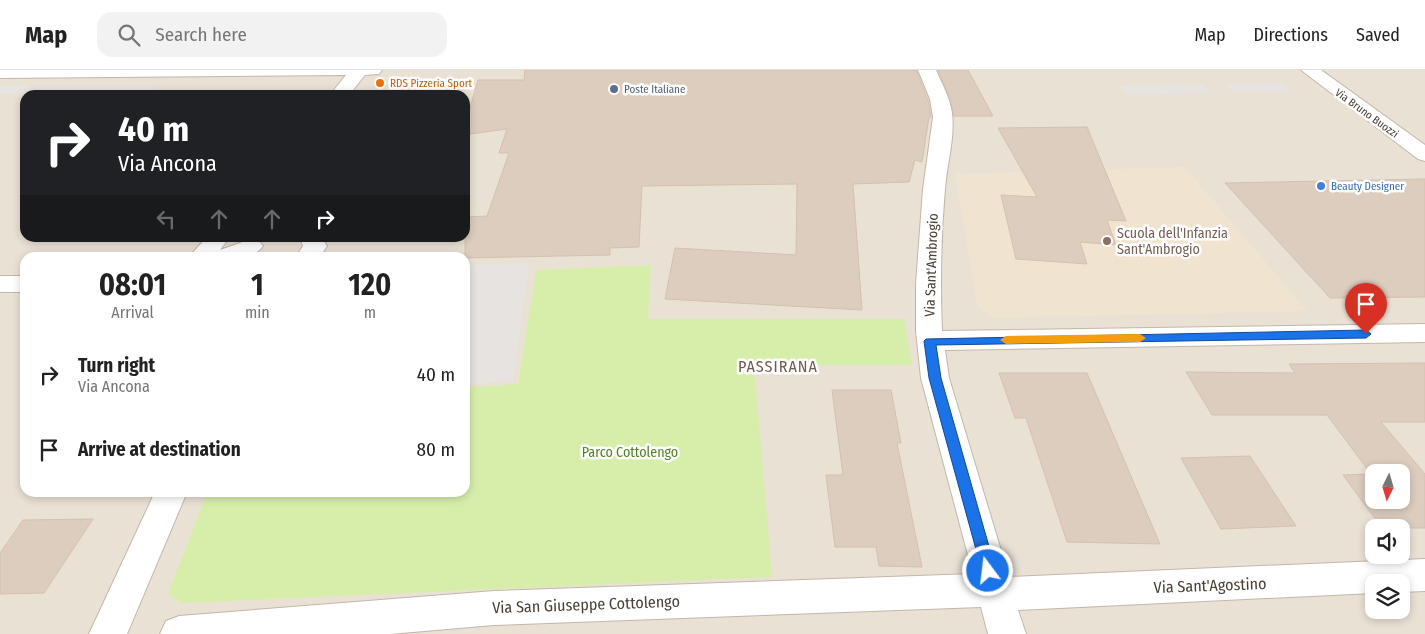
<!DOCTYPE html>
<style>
:root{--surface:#fff;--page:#f2f2f2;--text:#222;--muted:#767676;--line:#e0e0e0}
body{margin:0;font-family:"Fira Sans Condensed",sans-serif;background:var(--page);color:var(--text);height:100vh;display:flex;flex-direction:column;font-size:19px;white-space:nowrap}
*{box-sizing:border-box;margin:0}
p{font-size:16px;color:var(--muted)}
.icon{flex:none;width:28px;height:28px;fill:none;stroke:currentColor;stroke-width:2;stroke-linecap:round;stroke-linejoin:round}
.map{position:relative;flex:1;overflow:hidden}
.sheet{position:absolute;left:20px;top:182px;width:450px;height:245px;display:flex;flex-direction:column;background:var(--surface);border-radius:15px;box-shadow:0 2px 8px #0003}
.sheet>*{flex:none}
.hud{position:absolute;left:20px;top:20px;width:450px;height:152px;border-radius:15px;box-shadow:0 2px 8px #0003;background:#202124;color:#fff;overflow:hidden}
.needle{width:32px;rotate:185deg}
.tools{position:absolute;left:1365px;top:394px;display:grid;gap:10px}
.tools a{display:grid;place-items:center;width:45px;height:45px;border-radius:10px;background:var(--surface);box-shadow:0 2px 8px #0003;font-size:25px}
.pin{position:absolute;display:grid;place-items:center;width:42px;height:42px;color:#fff;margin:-51px -21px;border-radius:50% 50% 50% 0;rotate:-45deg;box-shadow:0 0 5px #0007}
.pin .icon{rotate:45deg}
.me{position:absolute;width:55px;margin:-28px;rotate:345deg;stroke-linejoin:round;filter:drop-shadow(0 0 4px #0008)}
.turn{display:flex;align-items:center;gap:18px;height:105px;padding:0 15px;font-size:22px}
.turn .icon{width:65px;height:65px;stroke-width:2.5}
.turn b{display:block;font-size:35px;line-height:42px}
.lanes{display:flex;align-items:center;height:48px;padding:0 15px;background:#0003;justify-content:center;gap:25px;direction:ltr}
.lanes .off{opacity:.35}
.eta{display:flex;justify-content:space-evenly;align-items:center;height:85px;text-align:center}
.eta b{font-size:30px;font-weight:700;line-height:35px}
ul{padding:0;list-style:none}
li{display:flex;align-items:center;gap:15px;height:75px;padding:0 15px}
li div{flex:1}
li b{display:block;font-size:19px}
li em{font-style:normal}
header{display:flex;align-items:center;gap:30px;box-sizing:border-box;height:70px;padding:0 25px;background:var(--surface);border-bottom:1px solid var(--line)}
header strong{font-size:24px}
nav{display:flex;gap:28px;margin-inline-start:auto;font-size:18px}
.search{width:350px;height:45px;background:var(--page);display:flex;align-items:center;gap:12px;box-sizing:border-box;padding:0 18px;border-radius:15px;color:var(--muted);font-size:19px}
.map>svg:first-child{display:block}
.residential{fill:#eae1d5;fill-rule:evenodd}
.education{fill:#f0e4d0}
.green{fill:#d7eeab}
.parking{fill:#e6e3e0}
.building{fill:#dccdbe;stroke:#d4c1ae;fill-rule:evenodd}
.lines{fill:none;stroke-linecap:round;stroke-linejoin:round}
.minor-casing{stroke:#c2b7a9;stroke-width:2}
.minor{fill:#fff;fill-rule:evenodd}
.route{fill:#1a73e8;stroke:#114b97}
.slow{fill:#f59e0b}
.food-dot{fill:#e8710a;stroke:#fff;stroke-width:2}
.service-dot{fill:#5c6f8a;stroke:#fff;stroke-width:2}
.shop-dot{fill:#3f7fe0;stroke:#fff;stroke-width:2}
.education-dot{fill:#8d6e63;stroke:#fff;stroke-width:2}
.labels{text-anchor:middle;stroke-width:5;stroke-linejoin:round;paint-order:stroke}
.far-food-label{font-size:11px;fill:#c56008;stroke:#fff;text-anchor:start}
.far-service-label{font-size:11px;fill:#4e5e75;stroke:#fff;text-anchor:start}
.far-street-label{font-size:11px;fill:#4a4035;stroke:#fff}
.far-shop-label{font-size:11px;fill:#366cbe;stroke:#fff;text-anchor:start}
.education-label{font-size:14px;fill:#785e54;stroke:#fff;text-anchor:start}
.street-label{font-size:14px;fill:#4a4035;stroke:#fff}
.park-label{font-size:14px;fill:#508321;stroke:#fff}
.quarter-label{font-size:16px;letter-spacing:1px;fill:#6e5c4b;stroke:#fff}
.near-street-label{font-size:16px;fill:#4a4035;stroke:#fff}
</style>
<header>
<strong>Map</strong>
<div class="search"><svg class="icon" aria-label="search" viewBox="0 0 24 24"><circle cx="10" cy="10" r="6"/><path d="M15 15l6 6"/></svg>Search here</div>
<nav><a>Map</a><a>Directions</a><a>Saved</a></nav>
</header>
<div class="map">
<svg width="1425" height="564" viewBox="0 0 1425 564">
<rect width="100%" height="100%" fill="#f6f0e7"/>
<path class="residential" d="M351,0H1425V564H0V5ZM25,25H465V168H25ZM25,188H465V422H25ZM1374,402H1401V430H1374ZM1374,458H1401V485H1374ZM1374,512H1401V540H1374Z"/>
<polygon class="education" points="1185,97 1307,241 994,248 978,238 955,104"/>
<polygon class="green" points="651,195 648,249 904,249 912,295 754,295 772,507 183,533 170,526 169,521 207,423 465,422 465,317 518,314 536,200"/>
<g class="parking">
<polygon points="1281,13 1292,22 1234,23 1225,14"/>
<polygon points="1202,14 1212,23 1127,25 1119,16"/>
<polygon points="0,16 158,16 149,24 0,24"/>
<polygon points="529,193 513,311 465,314 465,196"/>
</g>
<g class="building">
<polygon points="525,0 916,0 928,30 931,47 929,47 922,92 915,90 909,112 853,114 862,240 665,229 675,178 796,185 797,114 642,116 639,177 610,178 610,185 465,188 465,147 487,146 509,83 499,83 507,59 470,64 468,45 478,10 524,10"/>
<polygon points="938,0 968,0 993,46 954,46 949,26"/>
<polygon points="1087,57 1126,151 1107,150 1116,175 1080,172 1087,194 1016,189 1001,125 1037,127 998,58"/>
<polygon points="1425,109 1425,227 1330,228 1225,113"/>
<path d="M1425,293V352H1381L1425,404V458H1382L1343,405L1371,404L1327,345H1212L1186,302L1295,303L1289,294ZM1374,402H1401V430H1374Z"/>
<polygon points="999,303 1087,303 1160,474 1067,472 1026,348 1015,348"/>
<polygon points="832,320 891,320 901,373 897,373 922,497 879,496 876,477 835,477 826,405 843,405"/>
<polygon points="1250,386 1296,456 1221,459 1181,388"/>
<polygon points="93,449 44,523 0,524 0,483 23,450"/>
</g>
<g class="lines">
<defs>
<g id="minor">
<polygon points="0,0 382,0 379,4 365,5 349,25 330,25 346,5 0,8"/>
<path d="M918,0H936C942,14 950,28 952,43C955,68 947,94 945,119C941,167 940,214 942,261L1425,254V272L945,280L949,308L1009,507L1425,489V521L1401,522V512H1374V523L1018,540L1026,564H988L981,537L494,555L390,564H160L166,551L179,546L494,521L973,504L921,308L916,261V214L923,119L933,47L930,29Z"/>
<polygon points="1301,0 1321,0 1425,75 1425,91 1418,89"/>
<path d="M206,168H229L220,180L251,169L259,171L263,176C251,194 208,188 188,188Z"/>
<polygon points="300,168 322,168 327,176 319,188 295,188 303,176"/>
<rect x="0" y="206" width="25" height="16"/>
<polygon points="155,422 187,422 127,564 89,564"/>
</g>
</defs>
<use href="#minor" class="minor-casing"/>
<use href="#minor" class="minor"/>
</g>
<polygon class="route" points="1366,260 1371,264 1366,268 936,275 941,308 996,501 994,505 988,507 983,505 929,308 924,271 926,269"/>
<polygon class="slow" points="1140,264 1146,268 1140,272 1006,274 1000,270 1006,266"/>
<circle class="food-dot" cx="380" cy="13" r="5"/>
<circle class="service-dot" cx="614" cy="19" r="5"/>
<circle class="shop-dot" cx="1321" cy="116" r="5"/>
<circle class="education-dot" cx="1107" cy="171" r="5"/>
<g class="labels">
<g class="far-food-label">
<text x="390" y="17">RDS Pizzeria Sport</text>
</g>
<g class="far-service-label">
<text x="624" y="23">Poste Italiane</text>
</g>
<g class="far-street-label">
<text transform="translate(1367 43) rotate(36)" y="4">Via Bruno Buozzi</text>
</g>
<g class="far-shop-label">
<text x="1331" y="120">Beauty Designer</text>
</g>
<g class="education-label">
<text x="1117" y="168">Scuola dell'Infanzia<tspan x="1117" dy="16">Sant'Ambrogio</tspan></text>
</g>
<g class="street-label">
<text transform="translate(931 195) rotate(-88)" y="5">Via Sant'Ambrogio</text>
</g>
<g class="park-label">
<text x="630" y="387">Parco Cottolengo</text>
</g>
<g class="quarter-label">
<text x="778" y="302">PASSIRANA</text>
</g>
<g class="near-street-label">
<text transform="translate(1210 515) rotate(-2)" y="6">Via Sant'Agostino</text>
<text transform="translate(586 534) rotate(-2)" y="6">Via San Giuseppe Cottolengo</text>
</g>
</g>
</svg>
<div class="tools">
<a><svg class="needle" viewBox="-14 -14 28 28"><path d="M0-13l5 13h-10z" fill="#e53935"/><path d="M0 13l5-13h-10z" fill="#767676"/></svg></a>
<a><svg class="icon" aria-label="sound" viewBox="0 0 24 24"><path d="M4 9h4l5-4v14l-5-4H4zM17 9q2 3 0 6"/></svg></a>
<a><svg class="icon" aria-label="layers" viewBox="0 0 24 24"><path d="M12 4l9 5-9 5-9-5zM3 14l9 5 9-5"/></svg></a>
</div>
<div class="pin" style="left:1366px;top:264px;background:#d93025"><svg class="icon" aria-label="arrive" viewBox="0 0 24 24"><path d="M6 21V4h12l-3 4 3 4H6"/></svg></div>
<svg class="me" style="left:988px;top:501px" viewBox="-20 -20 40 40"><circle r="17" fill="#1a73e8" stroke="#fff" stroke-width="3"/><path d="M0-11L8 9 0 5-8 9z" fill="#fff"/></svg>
<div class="hud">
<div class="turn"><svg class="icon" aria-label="right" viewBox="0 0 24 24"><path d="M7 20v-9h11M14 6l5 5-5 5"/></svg><div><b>40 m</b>Via Ancona</div></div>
<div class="lanes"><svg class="icon off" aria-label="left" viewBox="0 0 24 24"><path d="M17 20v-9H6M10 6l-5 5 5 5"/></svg><svg class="icon off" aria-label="ahead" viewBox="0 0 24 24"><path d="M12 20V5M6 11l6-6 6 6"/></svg><svg class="icon off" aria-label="ahead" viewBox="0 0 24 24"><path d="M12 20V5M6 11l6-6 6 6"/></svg><svg class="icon" aria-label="right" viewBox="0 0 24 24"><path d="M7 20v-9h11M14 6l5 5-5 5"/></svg></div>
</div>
<section class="sheet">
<div class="eta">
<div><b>08:01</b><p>Arrival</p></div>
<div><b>1</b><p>min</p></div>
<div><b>120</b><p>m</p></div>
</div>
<ul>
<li><svg class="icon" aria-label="right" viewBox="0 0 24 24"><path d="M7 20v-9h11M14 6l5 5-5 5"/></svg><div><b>Turn right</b><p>Via Ancona</p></div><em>40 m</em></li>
<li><svg class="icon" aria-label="arrive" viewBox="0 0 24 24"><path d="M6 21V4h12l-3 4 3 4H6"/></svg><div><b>Arrive at destination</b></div><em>80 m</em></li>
</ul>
</section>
</div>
